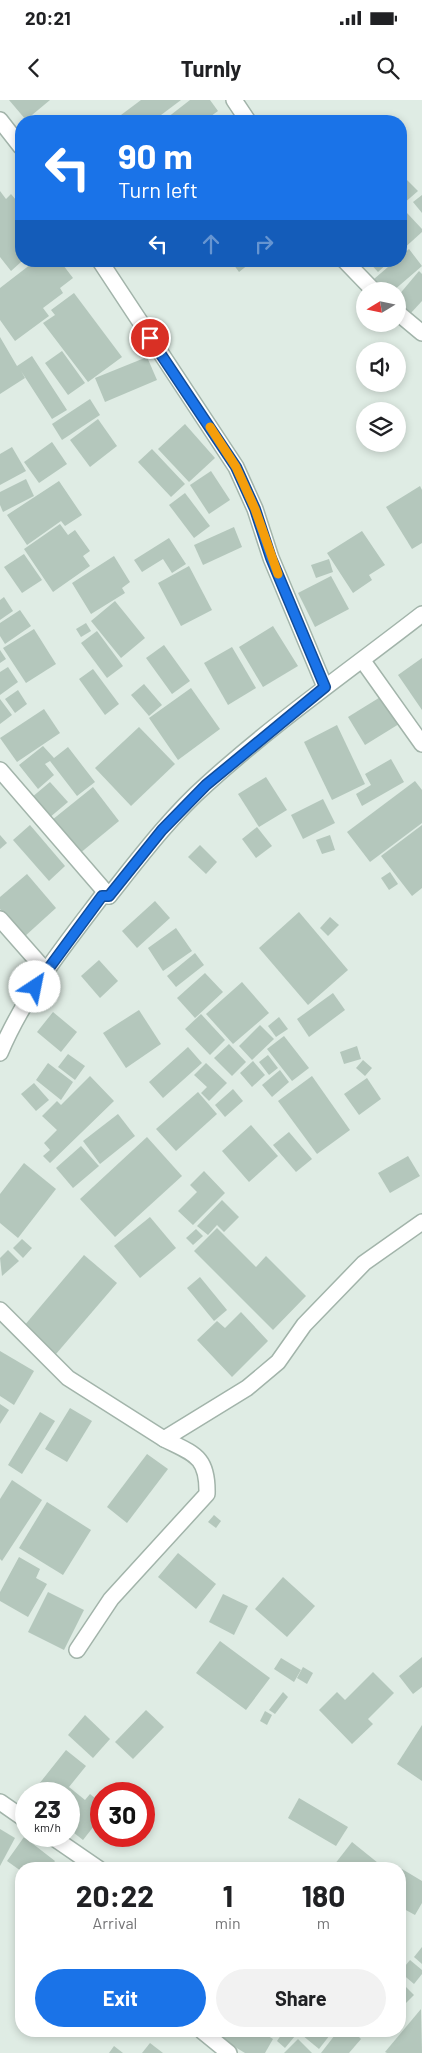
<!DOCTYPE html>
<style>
:root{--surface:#fff;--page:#f2f2f2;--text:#202124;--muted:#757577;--accent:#1a73e8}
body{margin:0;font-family:Barlow,sans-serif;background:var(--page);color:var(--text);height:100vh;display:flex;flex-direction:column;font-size:19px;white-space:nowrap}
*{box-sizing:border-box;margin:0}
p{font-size:16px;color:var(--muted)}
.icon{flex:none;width:28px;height:28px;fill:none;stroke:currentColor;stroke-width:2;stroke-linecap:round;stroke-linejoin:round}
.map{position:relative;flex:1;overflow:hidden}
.drawer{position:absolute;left:15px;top:1762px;width:391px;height:175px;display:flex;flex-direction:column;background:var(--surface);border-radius:20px;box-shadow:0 2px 8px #0003}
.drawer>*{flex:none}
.top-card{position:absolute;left:15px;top:15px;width:392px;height:152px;border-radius:20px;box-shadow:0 2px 8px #0003;background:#1a73e8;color:#fff;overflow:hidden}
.needle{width:32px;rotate:260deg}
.fabs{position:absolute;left:356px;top:182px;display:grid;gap:10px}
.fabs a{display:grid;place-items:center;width:50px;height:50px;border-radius:50%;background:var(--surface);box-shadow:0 2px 8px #0003;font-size:25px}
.speed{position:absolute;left:15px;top:1682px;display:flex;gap:10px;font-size:25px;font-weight:700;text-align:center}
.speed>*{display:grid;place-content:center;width:65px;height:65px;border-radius:50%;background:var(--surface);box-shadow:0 2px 8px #0003;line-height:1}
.speed small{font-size:12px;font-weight:400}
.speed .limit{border:8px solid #d22;background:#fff;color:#111}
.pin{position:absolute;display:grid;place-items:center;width:42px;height:42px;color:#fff;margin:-21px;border:2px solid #fff;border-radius:50%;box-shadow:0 1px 5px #0007}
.me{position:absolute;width:55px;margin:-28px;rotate:34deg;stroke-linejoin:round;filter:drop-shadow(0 0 4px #0008)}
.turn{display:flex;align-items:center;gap:18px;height:105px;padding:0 20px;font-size:22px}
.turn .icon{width:65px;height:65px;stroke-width:2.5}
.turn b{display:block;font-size:35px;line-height:42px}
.lanes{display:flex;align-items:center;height:48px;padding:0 20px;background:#0003;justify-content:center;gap:25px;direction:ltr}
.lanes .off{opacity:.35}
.eta{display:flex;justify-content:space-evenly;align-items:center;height:85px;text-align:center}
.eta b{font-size:30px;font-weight:700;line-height:35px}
.cta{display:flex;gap:10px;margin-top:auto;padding:10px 20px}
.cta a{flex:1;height:58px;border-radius:30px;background:var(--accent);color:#fff;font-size:20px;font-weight:700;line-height:58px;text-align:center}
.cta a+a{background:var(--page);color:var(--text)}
.status{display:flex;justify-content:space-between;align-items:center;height:35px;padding:0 25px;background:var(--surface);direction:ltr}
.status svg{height:14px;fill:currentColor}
header{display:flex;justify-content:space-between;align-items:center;height:65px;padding:0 20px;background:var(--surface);font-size:22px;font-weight:700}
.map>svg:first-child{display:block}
.building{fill:#b4c7bc}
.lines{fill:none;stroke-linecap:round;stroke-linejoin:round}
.street-casing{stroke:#a2b4aa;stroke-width:18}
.street{stroke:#fff;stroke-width:15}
.route-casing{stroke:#114b97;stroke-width:12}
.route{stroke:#1a73e8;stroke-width:9}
.slow{stroke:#f59e0b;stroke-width:9}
</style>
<div class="status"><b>20:21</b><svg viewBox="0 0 49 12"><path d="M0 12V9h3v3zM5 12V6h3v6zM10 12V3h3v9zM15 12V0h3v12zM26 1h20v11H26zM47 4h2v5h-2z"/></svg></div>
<header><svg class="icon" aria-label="back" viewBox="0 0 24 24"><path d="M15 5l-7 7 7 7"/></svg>Turnly<svg class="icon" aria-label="search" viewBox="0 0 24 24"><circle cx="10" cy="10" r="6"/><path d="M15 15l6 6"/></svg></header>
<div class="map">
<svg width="422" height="1953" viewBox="0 0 422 1953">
<rect width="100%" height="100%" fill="#dfece4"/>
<g class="building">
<polygon points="9,0 50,0 26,20"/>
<polygon points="141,0 181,0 153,21 113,21"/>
<polygon points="190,0 210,0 218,11 204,21 163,21"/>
<polygon points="401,74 418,91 403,104 401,102"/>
<polygon points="0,91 6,99 11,94 21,106 21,162 11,171 0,157"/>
<polygon points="422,95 422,113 413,102"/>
<polygon points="407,113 422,129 422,132 401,151 401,118"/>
<polygon points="409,149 422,166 393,191 384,191 374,179 395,161 401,161 401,156"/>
<polygon points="35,161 60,161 73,178 60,188 63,193 43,208 49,216 15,241 0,220 0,188"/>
<polygon points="231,161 247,161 249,164 239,172"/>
<polygon points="368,161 390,161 378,172"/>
<polygon points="419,171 422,174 422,201 410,214 398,203 398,196"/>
<polygon points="74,193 122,257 88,282 43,223 55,215 51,210"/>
<polygon points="0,237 17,266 32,256 67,310 52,319 21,271 25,278 0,294"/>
<polygon points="62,251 85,283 68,295 45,263"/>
<polygon points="147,257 157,280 105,302 95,278"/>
<polygon points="90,299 100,315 62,340 52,324"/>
<polygon points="98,319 117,346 90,367 70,340"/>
<polygon points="185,324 215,358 189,382 158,349"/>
<polygon points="52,342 67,364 39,383 24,362"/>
<polygon points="12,347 26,371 0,385 0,354"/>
<polygon points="152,349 185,384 171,397 138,362"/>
<polygon points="211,371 230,400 209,414 190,385"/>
<polygon points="26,379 34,396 3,412 0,405 0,392"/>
<polygon points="59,381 82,415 65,426 61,421 27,445 7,415"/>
<polygon points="420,386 422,390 422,443 412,449 386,407"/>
<polygon points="185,393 210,426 194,438 169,405"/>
<polygon points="60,424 68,435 75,430 90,451 83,456 90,466 53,492 24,449"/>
<polygon points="234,427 242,447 203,465 194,445"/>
<polygon points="362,431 385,465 369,475 372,480 353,493 327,453"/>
<polygon points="169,438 186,464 172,473 163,459 142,472 134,460"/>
<polygon points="24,454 42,480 22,493 4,467"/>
<polygon points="114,456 130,482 122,488 125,493 91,514 72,483"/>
<polygon points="329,459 333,472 316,478 311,465"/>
<polygon points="189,466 212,510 181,526 158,483"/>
<polygon points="331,476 349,509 315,527 298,493"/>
<polygon points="4,497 13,511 0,520 0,500"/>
<polygon points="115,501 145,538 121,558 91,521"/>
<polygon points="20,510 31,526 5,544 0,536 0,523"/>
<polygon points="86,523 91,531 81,537 76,529"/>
<polygon points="273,526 298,566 263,587 239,547"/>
<polygon points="34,529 56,564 26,583 3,548"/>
<polygon points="97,531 123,566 107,578 81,543"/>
<polygon points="164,545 190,581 172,594 146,558"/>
<polygon points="232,547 256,588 228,605 204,563"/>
<polygon points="0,550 6,559 0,563"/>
<polygon points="422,558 422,610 398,575"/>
<polygon points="8,567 18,582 0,595 0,572"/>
<polygon points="93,569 119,604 105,615 79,579"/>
<polygon points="144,584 162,605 149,616 131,595"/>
<polygon points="191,588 220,629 178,660 149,618"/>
<polygon points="18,590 27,604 15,613 5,599"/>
<polygon points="382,596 399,624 365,645 348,617"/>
<polygon points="0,599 12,615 0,624"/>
<polygon points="44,609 60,633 17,662 0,638"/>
<polygon points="337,625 365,684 332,700 304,642"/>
<polygon points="139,627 175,664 131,706 95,668"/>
<polygon points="43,646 54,658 68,647 95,682 77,696 50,661 45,664 54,675 38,689 19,665"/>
<polygon points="391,659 404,682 362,706 356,694 371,685 365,674"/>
<polygon points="266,677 287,710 259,727 238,694"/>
<polygon points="415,681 422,690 422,723 370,762 347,732"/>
<polygon points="50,682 68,702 49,718 31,698"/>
<polygon points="93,687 119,721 79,754 52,720"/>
<polygon points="323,699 335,723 303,739 291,715"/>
<polygon points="30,725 65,766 49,781 13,740"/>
<polygon points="422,725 422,788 412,796 381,756"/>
<polygon points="257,727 272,746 256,758 242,739"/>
<polygon points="0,735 7,743 0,749"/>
<polygon points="330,735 335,750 322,754 316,740"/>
<polygon points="200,745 217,762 206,774 188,757"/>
<polygon points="390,772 398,784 389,790 381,778"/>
<polygon points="27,774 56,808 24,837 0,809 0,797"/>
<polygon points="155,801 170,818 137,848 122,831"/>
<polygon points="299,812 348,870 308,905 259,848"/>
<polygon points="330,817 339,825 328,836 320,828"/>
<polygon points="176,828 192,851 163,871 148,848"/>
<polygon points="195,853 204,865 176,887 167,876"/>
<polygon points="99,860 118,881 100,898 81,876"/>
<polygon points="205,873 223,892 195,918 177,898"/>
<polygon points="242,882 269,913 233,944 206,914"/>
<polygon points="333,893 345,910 309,937 297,919"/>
<polygon points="139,910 161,944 126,968 103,933"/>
<polygon points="53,912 77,932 61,952 37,932"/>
<polygon points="201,914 225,940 210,955 185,929"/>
<polygon points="279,917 288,929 276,937 268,926"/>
<polygon points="260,925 274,939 252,960 239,946"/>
<polygon points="284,936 309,968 292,981 267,949"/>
<polygon points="229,944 246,962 232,976 214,958"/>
<polygon points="357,946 361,959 344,964 340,952"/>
<polygon points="188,947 202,963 163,998 149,982"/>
<polygon points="68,954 85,966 75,980 58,967"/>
<polygon points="268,955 278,968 269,975 259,962"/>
<polygon points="363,960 372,968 365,976 356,968"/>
<polygon points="253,961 265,975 252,987 240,973"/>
<polygon points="48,963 73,982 61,1000 36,980"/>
<polygon points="206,963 227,983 209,1001 201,993 207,987 194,975"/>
<polygon points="280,970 289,982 272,997 262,985"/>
<polygon points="90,976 114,1001 50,1063 43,1056 50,1050 44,1043 57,1030 42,1016 57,1001 61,1005"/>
<polygon points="312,976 350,1030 317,1054 278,1001"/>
<polygon points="367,978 381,999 359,1015 344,994"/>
<polygon points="34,983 49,1000 36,1011 21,994"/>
<polygon points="233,989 243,1001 225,1017 215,1005"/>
<polygon points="198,992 217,1014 176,1051 156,1029"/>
<polygon points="118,1014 135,1036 100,1064 83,1041"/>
<polygon points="251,1025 278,1056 249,1082 222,1051"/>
<polygon points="289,1032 312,1059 296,1072 273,1045"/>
<polygon points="147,1037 182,1076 115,1137 80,1099"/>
<polygon points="81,1046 99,1066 73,1088 56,1068"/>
<polygon points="408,1056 420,1076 390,1093 378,1073"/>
<polygon points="24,1063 56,1089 18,1138 0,1123 0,1094"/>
<polygon points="204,1071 225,1093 193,1125 178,1111 197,1092 190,1085"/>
<polygon points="222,1100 239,1117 224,1132 217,1125 208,1135 197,1126"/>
<polygon points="150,1117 176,1148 140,1178 114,1146"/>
<polygon points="217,1128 256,1167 266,1156 306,1196 273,1230 194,1151"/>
<polygon points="196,1129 203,1136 193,1145 186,1138"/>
<polygon points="22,1139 32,1148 23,1158 13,1148"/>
<polygon points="8,1150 19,1161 2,1176 0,1158"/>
<polygon points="84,1155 117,1183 56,1254 24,1226"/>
<polygon points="200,1177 227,1210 214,1221 187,1188"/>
<polygon points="241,1212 268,1241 232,1277 197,1240 217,1221 225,1228"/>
<polygon points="0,1251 34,1271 14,1305 0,1296"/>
<polygon points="0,1304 9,1310 0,1324"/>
<polygon points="70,1308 92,1321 67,1362 45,1349"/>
<polygon points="40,1312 55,1321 22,1374 8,1365"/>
<polygon points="147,1354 168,1369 127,1423 107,1407"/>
<polygon points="12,1380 42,1400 2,1461 0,1459 0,1399"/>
<polygon points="47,1402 91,1430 63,1475 19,1448"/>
<polygon points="214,1415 221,1421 216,1428 208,1422"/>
<polygon points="178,1453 216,1484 196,1509 158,1477"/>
<polygon points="19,1457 40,1469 36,1478 47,1484 28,1517 0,1501 0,1492"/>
<polygon points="283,1477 315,1506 287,1537 255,1509"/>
<polygon points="48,1492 84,1510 64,1550 28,1532"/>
<polygon points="223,1494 248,1506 234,1535 209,1522"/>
<polygon points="220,1541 270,1578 246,1610 196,1573"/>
<polygon points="422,1557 422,1587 413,1594 399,1576"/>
<polygon points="281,1558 301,1570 294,1582 274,1569"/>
<polygon points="303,1567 313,1573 307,1584 297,1578"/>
<polygon points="373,1572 394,1593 368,1619 373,1624 352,1644 319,1610 337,1592 345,1600"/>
<polygon points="283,1592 288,1597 275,1614 269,1610"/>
<polygon points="146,1610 164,1627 133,1659 115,1642"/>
<polygon points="265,1611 272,1615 267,1625 260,1621"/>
<polygon points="85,1615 110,1639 93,1658 68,1635"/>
<polygon points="422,1625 422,1681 397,1664"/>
<polygon points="66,1650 86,1666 69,1687 85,1700 90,1694 101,1703 101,1717 83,1740 69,1729 69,1694 31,1694"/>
<polygon points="299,1698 348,1727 336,1746 288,1718"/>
<polygon points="0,1729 15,1738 0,1766"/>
<polygon points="24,1737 55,1761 49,1769 21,1769 21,1771 7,1761"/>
<polygon points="352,1742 383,1767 382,1769 331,1769"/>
<polygon points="402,1769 422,1781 422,1803 415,1815 404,1809 400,1816 400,1772"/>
<polygon points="422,1847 422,1864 414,1857"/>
<polygon points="410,1860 422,1870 422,1874 414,1884 400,1872"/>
<polygon points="402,1883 414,1895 404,1905 400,1902 400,1885"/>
<polygon points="421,1909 422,1953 387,1953 385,1952"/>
<polygon points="224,1931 260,1931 273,1939 265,1953 245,1953 220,1938"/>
<polygon points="284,1931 289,1931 295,1936 285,1948 277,1941"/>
<polygon points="306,1931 333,1931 319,1949 302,1935"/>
<polygon points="338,1931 353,1931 361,1939 349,1953 321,1953"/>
<polygon points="298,1939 312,1953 284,1953"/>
<polygon points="150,1943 163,1953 142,1953"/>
<polygon points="114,1946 123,1953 109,1953"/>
</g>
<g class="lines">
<defs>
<g id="street">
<polyline points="234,0 248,21"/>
<polyline points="0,20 21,47"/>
<polyline points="100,161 236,367 255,409 271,458 325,587"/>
<polyline points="345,161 374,191"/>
<polyline points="398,213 422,233"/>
<polyline points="363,561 422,644"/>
<polyline points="0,670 109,796"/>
<polyline points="0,819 45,870"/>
<path d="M0,953C25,894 64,846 102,796H109C140,757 170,717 207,684C274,623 350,570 422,514"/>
<polyline points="0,1210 68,1278 164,1339 247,1288 278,1262 304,1225 364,1163 422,1122"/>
<path d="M77,1550L111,1499L207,1394C208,1356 194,1354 164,1339"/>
<polyline points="0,1702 26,1720"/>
<polyline points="51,1736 99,1769"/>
<polyline points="202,1931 229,1953"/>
</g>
</defs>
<use href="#street" class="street-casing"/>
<use href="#street" class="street"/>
</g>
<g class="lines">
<defs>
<polyline id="route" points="35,887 102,796 109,796 162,730 206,685 325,587 271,458 255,409 236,367 150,238"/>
</defs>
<use href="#route" class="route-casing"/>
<use href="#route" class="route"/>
<polyline class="slow" points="210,327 236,367 255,409 278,474"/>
</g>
</svg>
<div class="fabs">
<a><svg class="needle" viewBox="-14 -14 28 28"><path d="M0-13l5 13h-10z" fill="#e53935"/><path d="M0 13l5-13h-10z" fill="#757577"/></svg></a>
<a><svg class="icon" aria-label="sound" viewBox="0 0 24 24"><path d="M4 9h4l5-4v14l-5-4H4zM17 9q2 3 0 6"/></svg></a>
<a><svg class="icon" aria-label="layers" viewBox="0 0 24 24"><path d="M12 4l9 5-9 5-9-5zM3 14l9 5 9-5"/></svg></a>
</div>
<div class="speed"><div>23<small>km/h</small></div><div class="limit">30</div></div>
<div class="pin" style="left:150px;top:238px;background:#d93025"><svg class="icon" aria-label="arrive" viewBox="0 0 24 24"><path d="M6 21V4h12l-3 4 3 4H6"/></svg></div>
<svg class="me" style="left:35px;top:887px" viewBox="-20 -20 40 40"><circle r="19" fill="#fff"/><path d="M0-13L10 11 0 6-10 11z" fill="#1a73e8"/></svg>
<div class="top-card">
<div class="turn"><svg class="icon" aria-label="left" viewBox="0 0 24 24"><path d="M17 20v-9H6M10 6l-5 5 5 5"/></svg><div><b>90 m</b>Turn left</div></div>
<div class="lanes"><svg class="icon" aria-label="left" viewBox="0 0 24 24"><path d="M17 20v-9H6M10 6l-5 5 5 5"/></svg><svg class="icon off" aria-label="ahead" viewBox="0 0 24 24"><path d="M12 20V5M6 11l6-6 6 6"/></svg><svg class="icon off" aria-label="right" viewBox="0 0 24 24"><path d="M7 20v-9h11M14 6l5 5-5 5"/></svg></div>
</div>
<section class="drawer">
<div class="eta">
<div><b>20:22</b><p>Arrival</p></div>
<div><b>1</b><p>min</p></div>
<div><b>180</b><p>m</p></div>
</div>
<div class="cta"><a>Exit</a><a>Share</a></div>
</section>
</div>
